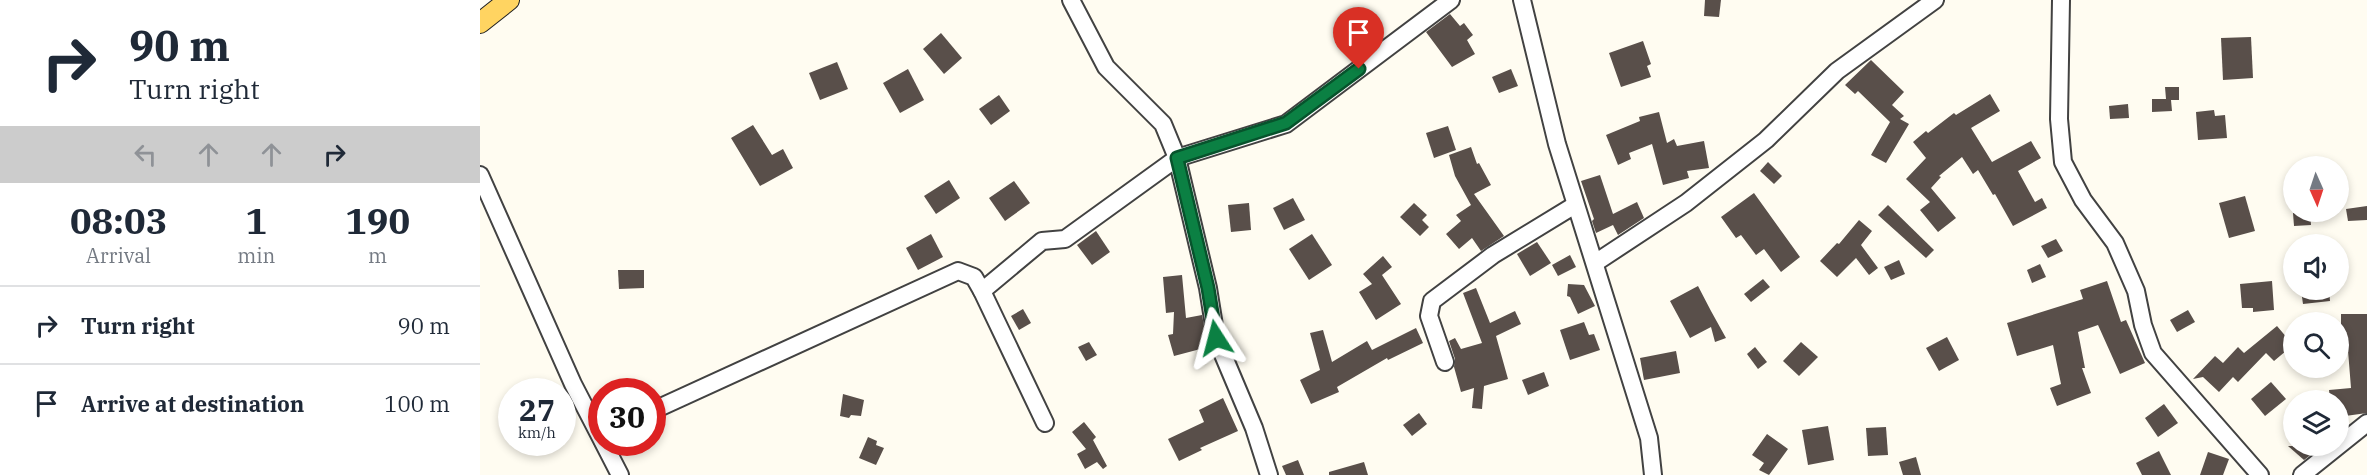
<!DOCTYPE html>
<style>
:root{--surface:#fff;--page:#f6f6f7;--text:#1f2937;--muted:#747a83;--line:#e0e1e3}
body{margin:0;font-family:"IBM Plex Serif",serif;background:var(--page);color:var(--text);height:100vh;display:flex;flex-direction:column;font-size:22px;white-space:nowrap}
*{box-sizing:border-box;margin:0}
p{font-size:20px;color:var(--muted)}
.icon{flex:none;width:33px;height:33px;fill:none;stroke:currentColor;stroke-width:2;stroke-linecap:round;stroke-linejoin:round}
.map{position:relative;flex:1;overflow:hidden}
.side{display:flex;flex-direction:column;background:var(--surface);width:480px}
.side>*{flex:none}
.top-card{background:#fff;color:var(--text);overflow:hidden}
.needle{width:39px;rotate:177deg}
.fabs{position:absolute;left:1803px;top:156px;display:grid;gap:12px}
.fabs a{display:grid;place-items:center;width:66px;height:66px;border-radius:50%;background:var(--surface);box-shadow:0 3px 9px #0003;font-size:30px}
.speed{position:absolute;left:18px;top:378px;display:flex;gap:12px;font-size:30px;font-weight:700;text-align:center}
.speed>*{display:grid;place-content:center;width:78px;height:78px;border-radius:50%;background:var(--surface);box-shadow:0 3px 9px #0003;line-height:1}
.speed small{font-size:15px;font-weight:400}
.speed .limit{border:9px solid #d22;background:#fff;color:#111}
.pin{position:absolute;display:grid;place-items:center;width:51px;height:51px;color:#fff;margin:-62px -26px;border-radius:50% 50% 50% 0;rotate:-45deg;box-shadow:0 0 6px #0007}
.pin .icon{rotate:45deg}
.me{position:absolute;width:66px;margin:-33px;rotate:351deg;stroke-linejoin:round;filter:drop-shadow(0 0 4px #0008)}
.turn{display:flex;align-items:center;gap:21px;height:126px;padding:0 30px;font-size:27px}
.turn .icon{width:78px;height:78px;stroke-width:2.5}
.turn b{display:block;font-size:42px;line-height:51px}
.lanes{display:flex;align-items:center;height:57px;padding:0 30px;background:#0003;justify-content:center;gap:30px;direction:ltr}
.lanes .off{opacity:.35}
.eta{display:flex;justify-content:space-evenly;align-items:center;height:102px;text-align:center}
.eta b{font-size:36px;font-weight:700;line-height:42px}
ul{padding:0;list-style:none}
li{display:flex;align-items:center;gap:18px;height:78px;padding:0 30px;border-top:2px solid var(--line)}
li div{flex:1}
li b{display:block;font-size:22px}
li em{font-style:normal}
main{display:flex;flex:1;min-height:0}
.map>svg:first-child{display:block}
.building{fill:#594f4a}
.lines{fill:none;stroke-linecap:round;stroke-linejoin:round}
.minor-casing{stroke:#424242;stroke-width:20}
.major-casing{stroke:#202020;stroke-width:22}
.minor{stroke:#fff;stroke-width:16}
.major{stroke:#ffd461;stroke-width:20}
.route-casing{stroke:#07532c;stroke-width:15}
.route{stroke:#0b8043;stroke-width:10}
</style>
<main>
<section class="side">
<div class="top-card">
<div class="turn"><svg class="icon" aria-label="right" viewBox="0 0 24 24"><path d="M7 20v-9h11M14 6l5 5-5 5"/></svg><div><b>90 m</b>Turn right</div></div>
<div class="lanes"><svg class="icon off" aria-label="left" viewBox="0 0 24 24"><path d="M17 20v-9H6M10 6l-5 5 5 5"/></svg><svg class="icon off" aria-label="ahead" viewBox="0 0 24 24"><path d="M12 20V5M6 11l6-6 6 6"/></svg><svg class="icon off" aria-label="ahead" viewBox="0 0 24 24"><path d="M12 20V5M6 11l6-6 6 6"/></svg><svg class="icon" aria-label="right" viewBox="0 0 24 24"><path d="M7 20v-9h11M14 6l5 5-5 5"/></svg></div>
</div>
<div class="eta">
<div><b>08:03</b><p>Arrival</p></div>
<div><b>1</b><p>min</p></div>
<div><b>190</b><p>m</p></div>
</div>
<ul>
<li><svg class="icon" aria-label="right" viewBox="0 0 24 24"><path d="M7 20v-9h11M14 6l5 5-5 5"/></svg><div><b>Turn right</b></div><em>90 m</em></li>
<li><svg class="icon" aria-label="arrive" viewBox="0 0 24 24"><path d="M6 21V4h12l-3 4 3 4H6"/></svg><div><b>Arrive at destination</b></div><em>100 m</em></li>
</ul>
</section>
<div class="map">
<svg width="1887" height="475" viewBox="0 0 1887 475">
<rect width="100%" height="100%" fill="#fffcf1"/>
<g class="building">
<polygon points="1225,0 1241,0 1239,17 1224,16"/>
<polygon points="970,14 980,26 984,23 993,35 987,40 995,54 972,67 946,32"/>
<polygon points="461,33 482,58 464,74 443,49"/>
<polygon points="1771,37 1773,78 1743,80 1741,38"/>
<polygon points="1163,41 1171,64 1167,66 1171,77 1141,87 1129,53"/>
<polygon points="1391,60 1424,92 1412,105 1424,116 1420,119 1429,124 1406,163 1391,155 1410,122 1378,91 1375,94 1365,85"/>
<polygon points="357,62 368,89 340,100 329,73"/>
<polygon points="428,69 444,100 420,113 403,83"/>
<polygon points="1031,69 1038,86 1019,93 1012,77"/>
<polygon points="1685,87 1699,87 1699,100 1691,100 1692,111 1672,112 1672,99 1686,99"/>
<polygon points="1510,94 1520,111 1491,128 1512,162 1551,141 1561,158 1538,171 1555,202 1562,198 1567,208 1533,226 1515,194 1513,195 1498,170 1493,174 1482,157 1459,176 1461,177 1451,188 1476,218 1458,232 1440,210 1450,202 1426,179 1446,158 1433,142 1446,131 1448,133 1474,113 1476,115"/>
<polygon points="519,95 530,111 511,125 499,109"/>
<polygon points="1648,104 1649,118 1630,119 1629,106"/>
<polygon points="1734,110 1735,116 1745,115 1747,138 1718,140 1716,112"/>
<polygon points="1179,112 1187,143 1194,139 1197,146 1224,141 1229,168 1207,171 1209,178 1183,185 1172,144 1149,153 1151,159 1138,165 1126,135 1160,121 1159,117"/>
<polygon points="273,125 292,155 303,149 313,168 280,186 251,138"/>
<polygon points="968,126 976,150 954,158 946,133"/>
<polygon points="991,147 997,164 999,163 1011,185 994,194 1024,236 1001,251 992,238 979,249 966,234 981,221 976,215 991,205 975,176 969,155"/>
<polygon points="1288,162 1302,176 1294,184 1280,171"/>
<polygon points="1120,175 1133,214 1157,202 1164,218 1138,235 1133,225 1116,233 1112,221 1114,219 1101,181"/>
<polygon points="469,180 480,198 456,214 444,196"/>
<polygon points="534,181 550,203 525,221 509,198"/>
<polygon points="1274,193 1320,257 1301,272 1284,249 1276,255 1261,235 1256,238 1241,217"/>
<polygon points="1765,196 1775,231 1749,238 1739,203"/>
<polygon points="813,198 825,220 804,230 793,208"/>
<polygon points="769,203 771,230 751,232 748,205"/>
<polygon points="934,203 947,215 942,220 949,227 940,236 920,217"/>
<polygon points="1408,205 1454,250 1446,258 1398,215"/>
<polygon points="1887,206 1887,220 1868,221 1866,209"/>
<polygon points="1830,212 1831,225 1814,226 1813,213"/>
<polygon points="1379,220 1392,231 1381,245 1398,268 1389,275 1376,258 1357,277 1340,261 1357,243 1359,244"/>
<polygon points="616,231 630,252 612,265 597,245"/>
<polygon points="451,234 463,257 438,270 426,248"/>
<polygon points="832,234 852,265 829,280 809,249"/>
<polygon points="1576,239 1583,251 1568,258 1561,246"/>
<polygon points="1057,242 1071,263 1050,276 1037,254"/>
<polygon points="1090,255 1096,267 1078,276 1072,265"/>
<polygon points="903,256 912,267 902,275 921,304 896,320 879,292 892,284 883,274"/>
<polygon points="1419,260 1425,274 1411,280 1404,267"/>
<polygon points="1560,264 1566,277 1552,283 1547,270"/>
<polygon points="138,270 164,270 164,288 139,289"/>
<polygon points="702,275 706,318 722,315 728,347 694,356 688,335 693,334 694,312 686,313 683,277"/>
<polygon points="1283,279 1290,287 1271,302 1264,294"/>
<polygon points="1627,281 1641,322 1646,320 1665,363 1640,374 1618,325 1598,332 1605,368 1602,368 1611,393 1577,406 1570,388 1581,384 1573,345 1537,356 1527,323 1603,299 1600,290"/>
<polygon points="1792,281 1794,310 1773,312 1773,308 1762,308 1760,284"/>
<polygon points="1088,284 1104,285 1115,306 1098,314 1090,297 1087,296"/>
<polygon points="1218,286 1231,311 1246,338 1235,342 1231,327 1210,338 1190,301"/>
<polygon points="996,288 1010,323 1035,311 1041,324 1016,336 1028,379 1004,386 1002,409 992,408 994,388 981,392 974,367 975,359 969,341 975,338 981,349 1002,343 983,293"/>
<polygon points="1821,290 1849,290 1850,301 1823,304"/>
<polygon points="543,309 551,323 539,330 531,316"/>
<polygon points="1708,310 1715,322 1697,332 1690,320"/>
<polygon points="1861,314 1887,314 1887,413 1858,417 1858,400 1850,400 1849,390 1871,388 1867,338 1861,338"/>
<polygon points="1104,322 1109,335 1114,334 1120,350 1090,360 1080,330"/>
<polygon points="1797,326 1813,345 1794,361 1786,353 1758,382 1753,377 1739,392 1723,377 1713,379 1735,356 1743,363 1758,347 1764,353"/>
<polygon points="936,328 943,343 908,360 907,358 857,387 859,392 831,404 820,380 840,370 830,333 843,330 852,362 887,341 892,350"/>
<polygon points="1467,337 1479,360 1459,371 1446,348"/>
<polygon points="609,342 617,355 606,361 598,347"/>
<polygon points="1321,342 1338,357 1319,376 1303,361"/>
<polygon points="1275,347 1287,362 1278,369 1267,354"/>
<polygon points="1196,351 1200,373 1164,380 1160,358"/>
<polygon points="1064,372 1069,386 1048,395 1042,380"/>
<polygon points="1791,382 1806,399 1785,416 1771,399"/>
<polygon points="363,394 384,400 381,416 371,415 369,418 360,416"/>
<polygon points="743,398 758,431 720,448 722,450 699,461 688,439 724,422 719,410"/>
<polygon points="1684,404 1698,423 1678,437 1665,418"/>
<polygon points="939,413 947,424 932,436 923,425"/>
<polygon points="604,422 616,437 613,440 627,466 623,469 617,462 605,469 597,454 606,449 592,432"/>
<polygon points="1348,426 1354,460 1328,465 1322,430"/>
<polygon points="1406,427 1408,455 1388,456 1386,428"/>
<polygon points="1287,434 1308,449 1289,475 1279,470 1284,463 1272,455"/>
<polygon points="388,437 397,441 396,445 404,448 396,465 379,458"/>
<polygon points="1808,446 1842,446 1824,460"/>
<polygon points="1679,451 1691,475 1662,475 1656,463"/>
<polygon points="1728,452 1749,459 1743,475 1720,475"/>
<polygon points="1436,457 1441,475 1423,475 1419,462"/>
<polygon points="818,460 824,475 806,475 802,466"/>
<polygon points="884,462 888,475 849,475 849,472"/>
</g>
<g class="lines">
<defs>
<g id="minor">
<polyline points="591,0 626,67 683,124 697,158 728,288 736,338 774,428 789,475"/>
<polyline points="1042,0 1077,144 1169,438 1173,475"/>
<polyline points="1581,0 1579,119 1583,162 1603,200 1635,243 1656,291 1663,325 1673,353 1780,475"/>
<polyline points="0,175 93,384 122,440"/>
<polyline points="1115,263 1206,203 1286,140 1357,71 1455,0"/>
<polyline points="965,362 949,316 952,301 1013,255 1095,205"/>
<polyline points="172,411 478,271 494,277 502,291"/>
<polyline points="565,423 502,291 562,241 585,239 697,158 806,124 971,0"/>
<polyline points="123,442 140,475"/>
<polyline points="1822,475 1887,423"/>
</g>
<polyline id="major" points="0,23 29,0"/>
</defs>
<use href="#minor" class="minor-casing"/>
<use href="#major" class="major-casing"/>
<use href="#minor" class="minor"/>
<use href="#major" class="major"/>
</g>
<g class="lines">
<defs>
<polyline id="route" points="736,338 728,288 697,158 806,123 879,69"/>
</defs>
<use href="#route" class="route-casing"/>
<use href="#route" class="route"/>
</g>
</svg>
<div class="fabs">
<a><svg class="needle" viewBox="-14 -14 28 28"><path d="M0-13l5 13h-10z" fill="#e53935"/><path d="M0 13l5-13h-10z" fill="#747a83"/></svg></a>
<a><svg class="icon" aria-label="sound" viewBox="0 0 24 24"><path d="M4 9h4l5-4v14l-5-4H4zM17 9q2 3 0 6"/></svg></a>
<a><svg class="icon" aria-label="search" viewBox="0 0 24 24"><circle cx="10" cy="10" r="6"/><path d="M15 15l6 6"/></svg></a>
<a><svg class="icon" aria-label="layers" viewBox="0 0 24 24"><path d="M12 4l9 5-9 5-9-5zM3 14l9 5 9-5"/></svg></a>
</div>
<div class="speed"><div>27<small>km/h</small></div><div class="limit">30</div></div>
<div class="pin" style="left:879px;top:69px;background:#d93025"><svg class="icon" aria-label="arrive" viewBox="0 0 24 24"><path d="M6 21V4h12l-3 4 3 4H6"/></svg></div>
<svg class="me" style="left:736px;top:338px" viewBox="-20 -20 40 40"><path d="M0-17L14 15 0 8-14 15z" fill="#0b8043" stroke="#fff" stroke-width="4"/></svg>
</div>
</main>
